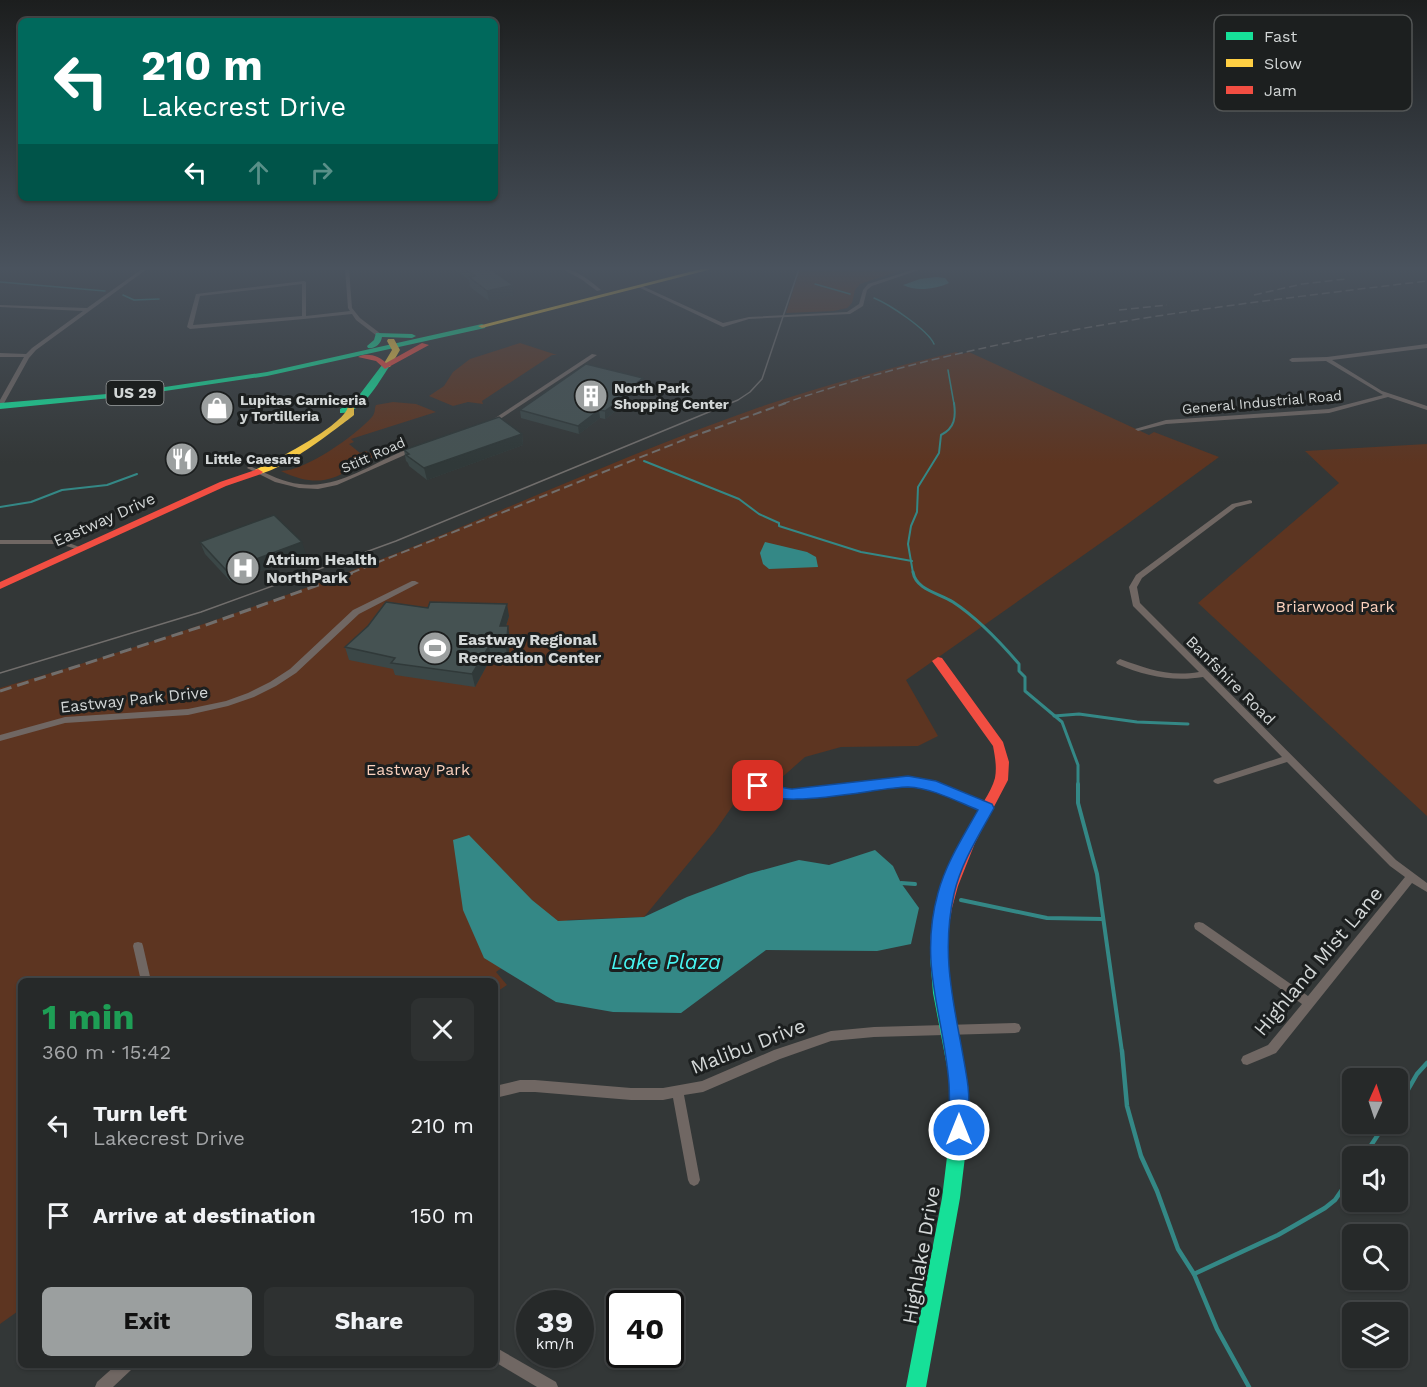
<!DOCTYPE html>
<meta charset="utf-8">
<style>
:root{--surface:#262929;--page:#2e3131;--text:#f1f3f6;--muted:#a4a6a8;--line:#424546;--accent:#9b9f9f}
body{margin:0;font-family:"Work Sans",sans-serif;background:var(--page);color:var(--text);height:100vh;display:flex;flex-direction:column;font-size:22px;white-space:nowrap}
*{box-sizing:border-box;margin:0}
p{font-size:20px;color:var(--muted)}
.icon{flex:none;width:33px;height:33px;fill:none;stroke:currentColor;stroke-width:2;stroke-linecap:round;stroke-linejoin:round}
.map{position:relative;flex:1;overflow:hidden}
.sheet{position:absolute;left:18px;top:978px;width:480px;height:390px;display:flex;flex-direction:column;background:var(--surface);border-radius:9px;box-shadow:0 2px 4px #0004,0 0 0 2px var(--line)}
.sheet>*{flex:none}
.banner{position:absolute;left:18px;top:18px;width:480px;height:183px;border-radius:9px;box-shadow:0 2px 4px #0004,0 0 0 2px var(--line);background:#00695c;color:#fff;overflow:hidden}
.needle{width:39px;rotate:3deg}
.tools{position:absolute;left:1342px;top:1068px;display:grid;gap:12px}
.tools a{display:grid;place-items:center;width:66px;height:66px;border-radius:9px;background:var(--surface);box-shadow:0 2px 4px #0004,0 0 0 2px var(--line);font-size:30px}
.speed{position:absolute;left:516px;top:1290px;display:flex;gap:12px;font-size:30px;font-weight:700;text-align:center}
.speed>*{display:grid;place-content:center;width:78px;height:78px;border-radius:50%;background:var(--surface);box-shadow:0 2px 4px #0004,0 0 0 2px var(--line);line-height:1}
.speed small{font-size:15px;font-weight:400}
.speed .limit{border:3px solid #111;border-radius:9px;background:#fff;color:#111}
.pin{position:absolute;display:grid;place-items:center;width:51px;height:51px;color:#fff;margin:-26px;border-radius:12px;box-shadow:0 3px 9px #0006}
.me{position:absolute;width:66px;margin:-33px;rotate:0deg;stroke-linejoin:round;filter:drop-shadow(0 0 4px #0008)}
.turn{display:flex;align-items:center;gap:21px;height:126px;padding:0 24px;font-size:27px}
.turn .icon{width:78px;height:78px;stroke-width:2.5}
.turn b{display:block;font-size:42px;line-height:51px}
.lanes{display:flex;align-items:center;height:57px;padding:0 24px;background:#0003;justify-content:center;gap:30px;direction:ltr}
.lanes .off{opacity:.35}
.round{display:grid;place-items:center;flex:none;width:63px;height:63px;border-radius:9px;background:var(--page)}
.summary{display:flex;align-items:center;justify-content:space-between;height:102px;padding:0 24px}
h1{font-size:36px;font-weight:700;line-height:45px;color:#1e9e55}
.button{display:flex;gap:12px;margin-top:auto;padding:12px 24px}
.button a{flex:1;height:69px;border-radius:9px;background:var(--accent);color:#111;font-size:24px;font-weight:700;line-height:69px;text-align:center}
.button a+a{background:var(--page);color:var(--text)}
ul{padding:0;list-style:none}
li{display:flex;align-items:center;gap:18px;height:90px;padding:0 24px}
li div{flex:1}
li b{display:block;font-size:22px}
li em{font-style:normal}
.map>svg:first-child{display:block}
.green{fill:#5d3521}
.water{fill:#348886}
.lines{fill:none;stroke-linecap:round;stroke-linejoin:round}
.stream-far4{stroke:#348886;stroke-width:1.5}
.stream-far3{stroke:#348886;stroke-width:2}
.stream-far2{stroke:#348886;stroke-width:3}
.stream-far1{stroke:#348886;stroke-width:4}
.stream{stroke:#348886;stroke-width:4.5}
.street{fill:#706763;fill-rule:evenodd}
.fast{fill:#16e098;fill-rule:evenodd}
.slow{fill:#ffcf43;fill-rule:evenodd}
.jam{fill:#f24e42;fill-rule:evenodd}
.tram{stroke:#716e6c;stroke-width:1.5}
.rail-far2{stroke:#716e6c;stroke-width:1.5;stroke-dasharray:8 4;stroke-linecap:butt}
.rail-far1{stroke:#716e6c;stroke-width:2;stroke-dasharray:9 4.5;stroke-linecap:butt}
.rail{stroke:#716e6c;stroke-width:3;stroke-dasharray:12 6;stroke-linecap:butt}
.wall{fill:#3b4747}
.shaded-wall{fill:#303939}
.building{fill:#455252;stroke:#303939;stroke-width:1.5}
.route{fill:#1a73e8;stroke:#114b97;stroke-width:1.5}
.labels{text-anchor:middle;stroke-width:6;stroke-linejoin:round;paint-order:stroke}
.far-poi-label{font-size:14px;font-weight:bold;fill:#d3d7d7;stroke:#1c1f1f;text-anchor:start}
.far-street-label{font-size:14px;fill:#d3d7d7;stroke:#1c1f1f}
.shield{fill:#1c1f1f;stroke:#9ca0a0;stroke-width:1.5}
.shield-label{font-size:15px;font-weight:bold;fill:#d3d7d7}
.street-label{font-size:16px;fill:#d3d7d7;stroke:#1c1f1f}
.poi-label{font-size:16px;font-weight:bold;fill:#d3d7d7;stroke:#1c1f1f;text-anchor:start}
.park-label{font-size:16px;fill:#fbd1bd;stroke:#1c1f1f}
.near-street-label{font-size:20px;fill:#d3d7d7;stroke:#1c1f1f}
.near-water-label{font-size:21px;font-style:italic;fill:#48f6f3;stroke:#1c1f1f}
.key{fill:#1c1f1f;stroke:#535656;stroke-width:1.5}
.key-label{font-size:16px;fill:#d3d7d7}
</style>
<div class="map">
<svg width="1427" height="1387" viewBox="0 0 1427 1387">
<rect width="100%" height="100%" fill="#333737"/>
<g class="green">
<polygon points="800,269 905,269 860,284 855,290 852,303 847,308 834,311 786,313"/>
<polygon points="520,343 557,355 552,355 482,401 483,404 468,402 453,406 429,396 444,386 453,372 470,359"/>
<path d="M956,352L962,354L969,352L1149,435L1154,432L1219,457L1122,528L906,680L938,736L918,746L841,747L805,757L779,780L764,781L736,801L715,831L644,917L568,920L496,972L507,985L495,993V981H21V1309L0,1324V688C137,649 273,602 405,550C523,502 640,449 760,407C824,385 890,368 956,352Z"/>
<path d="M393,402L416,404L436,412L351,439L354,442L349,444L360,453L366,451L369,453L384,448L388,451C344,466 333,496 281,471C305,471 355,436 372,417C376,412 374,409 376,405Z"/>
<polygon points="1427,444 1427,816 1198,603 1339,483 1305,451"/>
</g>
<g class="water">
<path d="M936,277L945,278L949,283C936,289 916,292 903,285L920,279Z"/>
<polygon points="765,542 807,552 816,557 818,567 769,569 763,564 760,553"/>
<polygon points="469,835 532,900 558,921 644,917 687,897 748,874 799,860 829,865 875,850 893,866 901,883 919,908 911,944 877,951 766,950 681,1013 613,1012 556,1002 484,958 463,910 453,840"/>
</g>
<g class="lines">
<g class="stream-far4">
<polyline points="0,282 105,291"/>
<polyline points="815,284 850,294"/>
<polyline points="123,295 134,300 159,299"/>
<path d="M874,298C889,304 928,330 934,344"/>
<polyline points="948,370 954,404"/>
</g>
<g class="stream-far3">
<polyline points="644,461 739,499 759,514 779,523 779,526 861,552 912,561"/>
<polyline points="0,507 31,502 62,490 107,485 137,474"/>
<path d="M913,573L908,544L911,526L917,512L918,487L939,453L941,435C955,428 956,417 954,403"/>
</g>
<g class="stream-far2">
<path d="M913,572C916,590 939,593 953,602C976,617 1001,643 1019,664V671L1025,677V691L1062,722L1078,765V786"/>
<polyline points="1054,716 1079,714 1137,722 1188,724"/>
</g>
<g class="stream-far1">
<polyline points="1078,784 1078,803 1097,874 1122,1052"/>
<polyline points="901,883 915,884"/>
<polyline points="961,900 1047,918 1102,919"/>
</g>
<g class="stream">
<polyline points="1122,1051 1127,1106 1141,1156 1157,1191 1178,1249 1194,1274 1217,1329 1249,1387"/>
<polyline points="1398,1107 1417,1074 1427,1063"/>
<polyline points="1364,1156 1385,1124"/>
<polyline points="1194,1274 1278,1235 1325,1208 1335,1200 1353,1174"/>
</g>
<g class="street">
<polygon points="142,269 147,269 36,350 29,358 3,405 0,407 0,400 24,357 0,357 0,353 26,354 32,348 83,311 0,307 0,305 87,308"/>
<path d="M345,269H349L352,308L360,318L381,334V336H377L356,320L352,314L304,319L190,329L187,327L196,294L304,281L306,282V316L350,311L348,308ZM302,284V316L193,325L200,296Z"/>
<path d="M562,269C576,269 591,281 601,290L597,291L581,279Z"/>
<polygon points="915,269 922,269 872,286 867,290 863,306 850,314 749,319 723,327 636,286 640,285 723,323 749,317 847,312 859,304 863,290 868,284"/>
<polygon points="1427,344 1427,348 1332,360 1382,391 1427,406 1427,410 1388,397 1329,413 1166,424 1138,431 1135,429 1166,420 1329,409 1383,395 1326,361 1292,362 1289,360 1292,358 1327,357"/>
<polygon points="592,354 597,355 494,423 489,422"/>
<path d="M414,447L416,448V450L337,485L318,489L299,488L275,482L247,468L248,467H252C268,474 283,482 300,484C340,490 377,459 414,447Z"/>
<path d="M1250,500L1252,501V503L1236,507L1142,578L1137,587L1140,603L1396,860L1427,883V892L1412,883L1276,1053L1247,1065L1243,1064L1241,1060L1243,1056L1268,1045L1302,1004L1195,929L1194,926L1195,923L1199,922L1203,923L1308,996L1405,877L1390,866L1287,762L1218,784L1215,783L1213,781L1215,779L1282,757L1203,677C1173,682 1145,676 1117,664L1116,662L1120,659C1148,669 1168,677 1199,672L1133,606L1129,587L1136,575L1232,504Z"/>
<polygon points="0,540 61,540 82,548 79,550 60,544 0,544"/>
<polygon points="412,581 415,581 419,583 359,614 296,673 276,686 254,697 228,706 188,715 65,723 0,741 0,735 65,717 188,709 226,701 248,693 270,682 290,669 353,610"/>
<path d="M908,779C938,781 964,793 990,806L992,808L990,810L987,811C961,802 938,786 909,785C864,784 817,808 772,795C766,793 760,791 755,788L753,786L755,784C763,783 769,788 777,789C788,792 799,792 810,791C843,789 875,780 908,779Z"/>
<polygon points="138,942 142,943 143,946 151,981 141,981 133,946 134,943"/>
<polygon points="1015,1023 1019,1024 1021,1028 1019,1032 1015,1033 874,1037 831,1041 780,1059 703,1092 684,1095 700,1180 698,1184 694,1186 690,1184 688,1180 673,1098 663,1100 631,1100 535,1092 520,1092 495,1098 495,1086 520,1080 535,1080 631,1088 663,1088 702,1081 774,1050 831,1031 874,1027"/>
<polygon points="495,1347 556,1382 558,1387 537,1387 495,1362"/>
<polygon points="116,1365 133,1365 131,1370 113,1387 95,1387 97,1382"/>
</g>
<g class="fast">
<polygon points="482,324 486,326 485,328 267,376 131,396 0,409 0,403 131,392 267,372"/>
<path d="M376,333L412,334L416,336L412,338L382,337C381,344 375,349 368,348L367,346L374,340Z"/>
<path d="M382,365L389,367C378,383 362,414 340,413V409L354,402Z"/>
<polygon points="938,949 943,951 946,956 949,993 965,1077 969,1124 960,1198 926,1387 906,1387 942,1198 951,1124 949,1077 933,993 930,956 933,951"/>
</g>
<g class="slow">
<polygon points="701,269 712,269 482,328 478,326"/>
<polygon points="388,339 394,339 400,350 390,367 387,367 383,365 392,350 387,341"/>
<path d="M348,407H354V415C336,429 276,476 255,474V470C274,461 343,426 348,407Z"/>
</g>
<g class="jam">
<path d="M422,343L429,345L385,369L376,361L358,357C366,352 380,356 386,363Z"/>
<polygon points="258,469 263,472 261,474 226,486 0,589 0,582 220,482"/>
<path d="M938,657L942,658L1003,742L1009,762L1008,780L975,843L958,886L952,908L943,961L938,963L933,961C920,935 958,849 971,824C978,809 991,793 995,778C997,767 995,757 993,746L932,661Z"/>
</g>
<polyline class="tram" points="0,673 201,612 396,541 738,400 750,392 762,379 799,269"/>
<g class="rail-far2">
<polyline points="1254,295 1302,284 1346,279"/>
<polyline points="1119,310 1167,305"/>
<path d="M782,404C990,332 1209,307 1427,281"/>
</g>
<polyline class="rail-far1" points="351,573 691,437 786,403"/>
<polyline class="rail" points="0,691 203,626 355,572"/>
</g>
<g class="wall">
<polygon points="454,269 490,269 514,295 489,301 470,287 469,280"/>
<polygon points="644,386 620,404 620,408 605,419 600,418 579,434 521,418 520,410"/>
<polygon points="522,434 523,445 427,480 409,466 408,463 406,461 404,450"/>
<polygon points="200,542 306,554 231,582 205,554"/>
<polygon points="428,608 509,616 506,626 510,639 508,661 491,658 475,687 395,675 393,669 349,660 345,647"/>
</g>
<g class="shaded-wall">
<polygon points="513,285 514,295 489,301 487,291"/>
<polygon points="643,378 644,386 620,404 620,408 605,419 605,411 616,399"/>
<polygon points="599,410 600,418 579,434 578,426"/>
<polygon points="522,434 523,445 427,480 424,468"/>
<polygon points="302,542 306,554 231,582 226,570"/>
<polygon points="507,604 509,616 502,639 500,626"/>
<polygon points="508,626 510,639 508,661 506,648"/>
<polygon points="489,646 491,658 475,687 472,674"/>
</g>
<g class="building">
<polygon points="465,269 490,269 513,285 487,291 469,277 475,276"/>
<polygon points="586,364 643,378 616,399 620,400 605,411 599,410 578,426 520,410"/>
<polygon points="499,417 522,434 424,468 406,455 409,454 404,450"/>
<polygon points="274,515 302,542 226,570 200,542"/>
<polygon points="386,602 428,608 430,602 507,604 500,626 508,626 506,648 489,646 472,674 391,663 395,658 345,647 368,626"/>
</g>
<linearGradient id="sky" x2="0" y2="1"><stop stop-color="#1c1e1e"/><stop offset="0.58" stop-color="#4a535e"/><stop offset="1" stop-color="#4a535e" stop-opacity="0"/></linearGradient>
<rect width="1427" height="463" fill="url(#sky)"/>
<path class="route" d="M908,776L936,781L992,804L994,808C979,835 961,863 954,894C939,961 957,1014 967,1079C970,1096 969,1113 969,1130L966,1137L959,1139L952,1137L949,1130C949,1114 950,1099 949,1084C944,1015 918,965 938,893C946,863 963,837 978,810C956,801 932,788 908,787C876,787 768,815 750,786L753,782C760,780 781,788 792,789Z"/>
<defs>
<symbol id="building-disc" viewBox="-11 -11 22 22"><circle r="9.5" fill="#9b9f9f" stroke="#1c1f1f"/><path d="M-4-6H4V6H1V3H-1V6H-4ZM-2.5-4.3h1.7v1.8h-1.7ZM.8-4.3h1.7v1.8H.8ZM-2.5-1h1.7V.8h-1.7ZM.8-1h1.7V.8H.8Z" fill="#fff"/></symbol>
<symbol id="shop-disc" viewBox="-11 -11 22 22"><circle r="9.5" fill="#9b9f9f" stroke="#1c1f1f"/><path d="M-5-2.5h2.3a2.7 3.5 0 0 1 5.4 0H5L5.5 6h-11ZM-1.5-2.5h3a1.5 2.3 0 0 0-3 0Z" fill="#fff"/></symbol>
<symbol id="restaurant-disc" viewBox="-11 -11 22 22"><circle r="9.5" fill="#9b9f9f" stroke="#1c1f1f"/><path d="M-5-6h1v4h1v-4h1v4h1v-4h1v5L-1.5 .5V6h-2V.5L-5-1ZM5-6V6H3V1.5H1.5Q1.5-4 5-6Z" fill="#fff"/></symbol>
<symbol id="hospital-disc" viewBox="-11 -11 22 22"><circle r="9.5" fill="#9b9f9f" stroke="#1c1f1f"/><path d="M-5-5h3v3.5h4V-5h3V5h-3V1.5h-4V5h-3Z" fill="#fff"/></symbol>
<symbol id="stadium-disc" viewBox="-11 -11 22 22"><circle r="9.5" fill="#9b9f9f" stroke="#1c1f1f"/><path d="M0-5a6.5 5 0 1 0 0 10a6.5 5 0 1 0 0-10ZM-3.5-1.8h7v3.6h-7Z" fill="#fff"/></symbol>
</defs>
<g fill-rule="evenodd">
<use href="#building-disc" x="572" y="377" width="38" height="38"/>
<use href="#shop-disc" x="198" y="389" width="38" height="38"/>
<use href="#restaurant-disc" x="163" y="440" width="38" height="38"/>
<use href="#hospital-disc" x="224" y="549" width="38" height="38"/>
<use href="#stadium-disc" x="416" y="629" width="38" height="38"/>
</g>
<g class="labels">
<g class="far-poi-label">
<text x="614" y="393">North Park<tspan x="614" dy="16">Shopping Center</tspan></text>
<text x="240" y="405">Lupitas Carniceria<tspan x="240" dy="16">y Tortilleria</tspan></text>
<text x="205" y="464">Little Caesars</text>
</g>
<g class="far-street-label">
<text transform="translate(1262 402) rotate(-5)" y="5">General Industrial Road</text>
<text transform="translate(373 455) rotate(-24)" y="5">Stitt Road</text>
</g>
<rect class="shield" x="106.5" y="381" width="57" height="24" rx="4.5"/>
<g class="shield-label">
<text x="135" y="398">US 29</text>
</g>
<g class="street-label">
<text transform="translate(104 519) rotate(-24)" y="6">Eastway Drive</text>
<text transform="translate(1231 680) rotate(45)" y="6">Banfshire Road</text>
<text transform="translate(134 699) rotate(-6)" y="6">Eastway Park Drive</text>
</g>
<g class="poi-label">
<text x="266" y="565">Atrium Health<tspan x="266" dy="18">NorthPark</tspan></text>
<text x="458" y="645">Eastway Regional<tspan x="458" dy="18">Recreation Center</tspan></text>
</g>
<g class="park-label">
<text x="1335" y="612">Briarwood Park</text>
<text x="418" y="775">Eastway Park</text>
</g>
<g class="near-street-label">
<text transform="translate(1318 961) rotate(-50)" y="7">Highland Mist Lane</text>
<text transform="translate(748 1046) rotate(-21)" y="7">Malibu Drive</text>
<text transform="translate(921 1255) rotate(-80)" y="7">Highlake Drive</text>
</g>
<g class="near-water-label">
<text x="666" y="969">Lake Plaza</text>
</g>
</g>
<rect x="1214" y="15" width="198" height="96" rx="9" class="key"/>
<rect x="1226" y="32" width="27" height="8" fill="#16e098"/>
<rect x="1226" y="59" width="27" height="8" fill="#ffcf43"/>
<rect x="1226" y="86" width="27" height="8" fill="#f24e42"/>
<g class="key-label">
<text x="1264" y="42">Fast</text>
<text x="1264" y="69">Slow</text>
<text x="1264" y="96">Jam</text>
</g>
</svg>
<div class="tools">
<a><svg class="needle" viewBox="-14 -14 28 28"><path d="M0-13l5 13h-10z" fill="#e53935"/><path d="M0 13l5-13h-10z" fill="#a4a6a8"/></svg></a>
<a><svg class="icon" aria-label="sound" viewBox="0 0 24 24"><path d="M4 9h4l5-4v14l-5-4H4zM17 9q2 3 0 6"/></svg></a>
<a><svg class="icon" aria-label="search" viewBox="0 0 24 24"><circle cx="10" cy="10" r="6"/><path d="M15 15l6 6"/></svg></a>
<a><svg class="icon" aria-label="layers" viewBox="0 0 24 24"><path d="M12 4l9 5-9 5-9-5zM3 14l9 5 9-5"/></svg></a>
</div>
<div class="speed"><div>39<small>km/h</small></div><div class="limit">40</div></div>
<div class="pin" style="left:758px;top:786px;background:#d93025"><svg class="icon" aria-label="arrive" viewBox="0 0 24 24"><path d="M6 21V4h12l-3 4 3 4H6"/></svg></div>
<svg class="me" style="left:959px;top:1130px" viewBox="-20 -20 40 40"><circle r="17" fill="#1a73e8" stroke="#fff" stroke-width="3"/><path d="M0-11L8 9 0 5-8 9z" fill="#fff"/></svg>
<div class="banner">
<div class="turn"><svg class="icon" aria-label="left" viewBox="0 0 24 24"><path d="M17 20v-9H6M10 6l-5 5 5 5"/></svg><div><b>210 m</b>Lakecrest Drive</div></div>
<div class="lanes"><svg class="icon" aria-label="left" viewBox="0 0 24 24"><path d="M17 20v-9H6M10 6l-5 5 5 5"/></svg><svg class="icon off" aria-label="ahead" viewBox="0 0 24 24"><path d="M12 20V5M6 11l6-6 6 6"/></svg><svg class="icon off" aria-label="right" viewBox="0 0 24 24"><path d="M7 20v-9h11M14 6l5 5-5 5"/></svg></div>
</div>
<section class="sheet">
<div class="summary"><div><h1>1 min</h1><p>360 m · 15:42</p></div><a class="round"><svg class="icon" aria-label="close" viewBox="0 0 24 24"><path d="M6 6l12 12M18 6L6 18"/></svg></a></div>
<ul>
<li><svg class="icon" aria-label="left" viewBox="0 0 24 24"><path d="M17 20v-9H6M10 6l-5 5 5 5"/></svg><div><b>Turn left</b><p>Lakecrest Drive</p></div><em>210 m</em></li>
<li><svg class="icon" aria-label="arrive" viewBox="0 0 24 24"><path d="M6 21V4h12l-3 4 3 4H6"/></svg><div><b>Arrive at destination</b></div><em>150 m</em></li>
</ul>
<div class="button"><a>Exit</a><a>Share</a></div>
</section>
</div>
